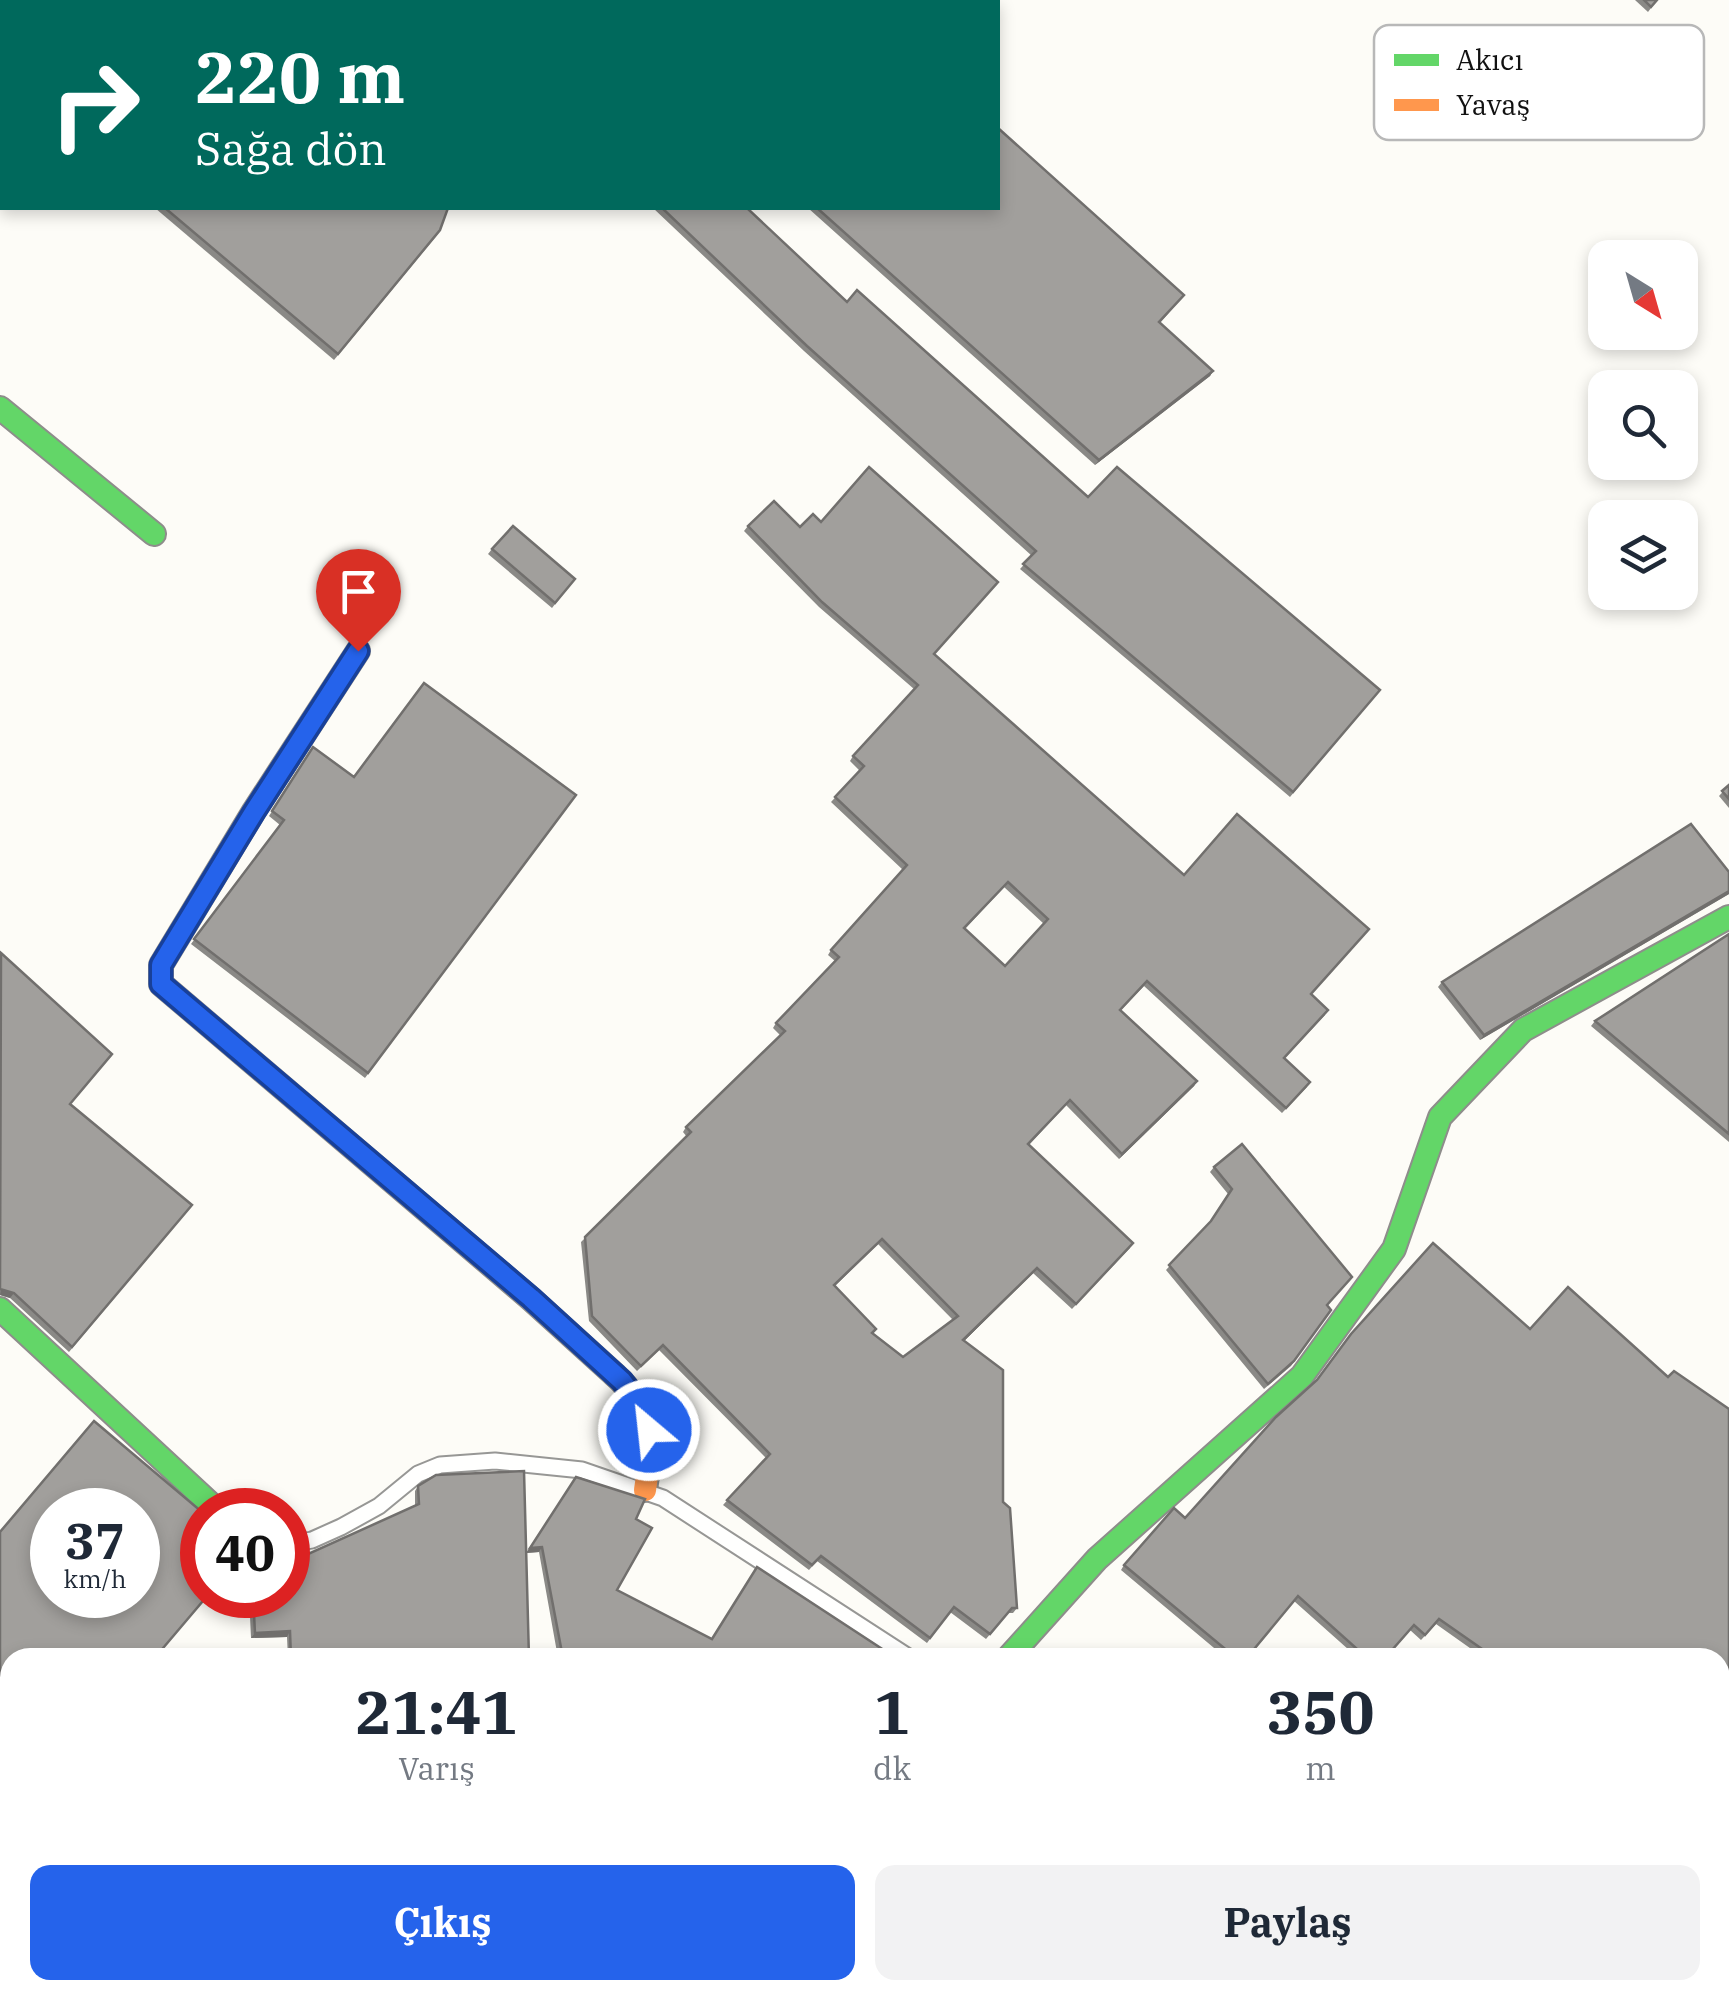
<!DOCTYPE html>
<html lang="tr">
<meta charset="utf-8">
<style>
:root{--surface:#fff;--page:#f2f2f3;--text:#1f2937;--muted:#747a83;--accent:#2563eb}
body{margin:0;font-family:"IBM Plex Serif",serif;background:var(--page);color:var(--text);height:100vh;display:flex;flex-direction:column;font-size:38px;white-space:nowrap}
*{box-sizing:border-box;margin:0}
p{font-size:32px;color:var(--muted)}
.icon{flex:none;width:55px;height:55px;fill:none;stroke:currentColor;stroke-width:2;stroke-linecap:round;stroke-linejoin:round}
.map{position:relative;flex:1;overflow:hidden}
.drawer{position:absolute;left:0px;top:1648px;width:1730px;height:352px;display:flex;flex-direction:column;background:var(--surface);border-radius:30px 30px 0 0;box-shadow:0 5px 15px #0003}
.drawer>*{flex:none}
.hud{position:absolute;left:0px;top:0px;width:1000px;height:210px;box-shadow:0 5px 15px #0003;background:#00695c;color:#fff;overflow:hidden}
.needle{width:65px;rotate:143deg}
.controls{position:absolute;left:1588px;top:240px;display:grid;gap:20px}
.controls a{display:grid;place-items:center;width:110px;height:110px;border-radius:20px;background:var(--surface);box-shadow:0 5px 15px #0003;font-size:50px}
.speed{position:absolute;left:30px;top:1488px;display:flex;gap:20px;font-size:50px;font-weight:700;text-align:center}
.speed>*{display:grid;place-content:center;width:130px;height:130px;border-radius:50%;background:var(--surface);box-shadow:0 5px 15px #0003;line-height:1}
.speed small{font-size:25px;font-weight:400}
.speed .limit{border:15px solid #d22;background:#fff;color:#111}
.pin{position:absolute;display:grid;place-items:center;width:85px;height:85px;color:#fff;margin:-102px -42px;border-radius:50% 50% 50% 0;rotate:-45deg;box-shadow:0 0 10px #0007}
.pin .icon{rotate:45deg}
.me{position:absolute;width:110px;margin:-55px;rotate:332deg;stroke-linejoin:round;filter:drop-shadow(0 0 8px #0008)}
.turn{display:flex;align-items:center;gap:35px;height:210px;padding:0 30px;font-size:45px}
.turn .icon{width:130px;height:130px;stroke-width:2.5}
.turn b{display:block;font-size:70px;line-height:85px}
.eta{display:flex;justify-content:space-evenly;align-items:center;height:170px;text-align:center}
.eta b{font-size:60px;font-weight:700;line-height:70px}
.primary-button{display:flex;gap:20px;margin-top:auto;padding:20px 30px}
.primary-button a{flex:1;height:115px;border-radius:20px;background:var(--accent);color:#fff;font-size:40px;font-weight:700;line-height:115px;text-align:center}
.primary-button a+a{background:var(--page);color:var(--text)}
.map>svg:first-child{display:block}
.lines{fill:none;stroke-linecap:round;stroke-linejoin:round}
.street-casing{stroke:#979795;stroke-width:19}
.fast-casing{stroke:#8e8d8b;stroke-width:26}
.slow-casing{stroke:#8e8d8b;stroke-width:26}
.street{stroke:#fffffe;stroke-width:15}
.fast{stroke:#63d668;stroke-width:22}
.slow{stroke:#ff974d;stroke-width:22}
.wall{fill:#8a8986;fill-rule:evenodd}
.shaded-wall{fill:#716f6d}
.building{fill:#a19f9c;stroke:#716f6d;stroke-width:2.5;fill-rule:evenodd}
.route-casing{stroke:#184099;stroke-width:25}
.route{stroke:#2563eb;stroke-width:18}
.key{fill:#fff;stroke:#b8b8b8;stroke-width:2.5}
.key-label{font-size:28px;fill:#111}
</style>
<div class="map">
<svg width="1729" height="1999" viewBox="0 0 1729 1999">
<rect width="100%" height="100%" fill="#fdfcf7"/>
<g class="lines">
<defs>
<g id="street">
<polyline points="288,1544 312,1540 341,1527 379,1506 418,1474 440,1465 495,1461 582,1470 663,1498 910,1658"/>
<polyline points="1720,1819 1729,1818"/>
<polyline points="203,1999 246,1990"/>
</g>
<g id="fast">
<polyline points="0,408 154,534"/>
<polyline points="358,651 254,811 161,965 161,984 531,1299 615,1375"/>
<polyline points="0,1309 217,1510"/>
<polyline points="1008,1658 1097,1559 1302,1376 1394,1249 1440,1117 1523,1030 1729,917"/>
</g>
<path id="slow" d="M615,1375C651,1407 652,1446 645,1490"/>
</defs>
<use href="#street" class="street-casing"/>
<use href="#fast" class="fast-casing"/>
<use href="#slow" class="slow-casing"/>
<use href="#street" class="street"/>
<use href="#fast" class="fast"/>
<use href="#slow" class="slow"/>
</g>
<g class="wall">
<polygon points="1635,0 1657,0 1648,12"/>
<polygon points="155,208 448,208 437,235 334,360"/>
<polygon points="653,208 747,208 847,302 1088,497 1380,690 1290,797 1020,569 1032,556 804,351"/>
<polygon points="808,208 998,208 1180,300 1160,323 1213,371 1210,376 1095,465"/>
<path d="M748,526L800,527L934,655L1312,995L1325,1015L1285,1058L1307,1087L1282,1113L1144,986L1121,1010L1197,1081L1194,1086L1119,1159L1066,1105L1029,1145L1130,1248L1072,1309L1033,1273L964,1341L1003,1502L1017,1608L1013,1613H1008L986,1639L950,1612L927,1643L817,1561L809,1570L723,1505L766,1458L659,1350L637,1371L589,1321L581,1242L687,1137L683,1132L686,1127L780,1035L773,1028L776,1023L835,961L828,955L831,950L903,870L831,802L860,771L850,761L853,756L914,689L819,607L744,531ZM1004,887L1044,924L1005,966L965,929ZM878,1244L953,1320L903,1357L873,1334L835,1286Z"/>
<polygon points="492,549 575,579 552,608 488,554"/>
<polygon points="313,747 354,777 576,795 365,1078 191,944 280,825 269,816"/>
<polygon points="1729,785 1729,808 1719,796"/>
<polygon points="1729,872 1729,894 1480,1040 1438,987 1442,982"/>
<polygon points="1729,934 1729,1142 1591,1026 1595,1021"/>
<polygon points="0,955 71,1105 192,1205 69,1352 10,1298 0,1295"/>
<polygon points="1214,1167 1331,1310 1291,1366 1264,1389 1166,1270 1210,1222 1228,1194 1210,1172"/>
<polygon points="1530,1329 1668,1377 1729,1409 1729,1781 1720,1783 1720,1658 1484,1658 1436,1624 1421,1640 1410,1630 1386,1658 1358,1658 1294,1601 1256,1648 1262,1658 1226,1658 1121,1570 1124,1565 1185,1518"/>
<polygon points="576,1477 636,1519 617,1590 712,1639 896,1658 558,1658 539,1552 526,1553"/>
<polygon points="418,1486 529,1658 288,1658 287,1637 251,1638 249,1595 288,1595 415,1506 415,1491"/>
<polygon points="418,1990 516,1990 518,1999 420,1999"/>
<polygon points="838,1990 912,1990 914,1999 839,1999"/>
<polygon points="1227,1990 1308,1990 1310,1999 1229,1999"/>
</g>
<g class="shaded-wall">
<polygon points="1213,371 1210,376 1095,465 1099,460"/>
<polygon points="1729,891 1729,894 1480,1040 1484,1035"/>
<polygon points="1197,1081 1194,1086 1119,1159 1122,1154"/>
<polygon points="1037,1268 1033,1273 960,1345 963,1340"/>
<polygon points="1,1289 14,1293 10,1298 0,1295"/>
<polygon points="542,1547 539,1552 526,1553 530,1548"/>
<polygon points="290,1631 287,1637 251,1638 255,1633"/>
<polygon points="10,1672 10,1676 0,1677 0,1673"/>
<polygon points="1729,1777 1729,1781 1720,1783 1720,1778"/>
</g>
<g class="building">
<polygon points="180,0 413,0 416,2 178,2"/>
<polygon points="524,0 640,0 638,2 529,2"/>
<polygon points="675,0 855,0 858,2 673,2"/>
<polygon points="1644,0 1657,0 1651,7"/>
<polygon points="998,128 1184,295 1159,322 1213,371 1099,460 817,208 998,208"/>
<polygon points="165,208 448,208 440,230 338,354"/>
<polygon points="662,208 747,208 847,302 857,290 1088,497 1117,467 1380,690 1293,792 1023,564 1036,551 807,346"/>
<path d="M869,467L998,582L934,654L1184,875L1237,814L1369,929L1311,994L1328,1010L1284,1058L1310,1082L1286,1108L1147,981L1120,1010L1197,1081L1122,1154L1070,1100L1028,1144L1133,1243L1076,1304L1037,1268L963,1340L1003,1370V1502L1010,1508L1017,1608H1012L990,1634L954,1607L930,1638L821,1556L812,1565L727,1500L770,1454L663,1345L641,1366L592,1316L585,1237L691,1132L686,1127L785,1031L776,1023L839,957L831,950L907,865L835,797L864,766L853,756L918,685L822,602L748,526L774,501L800,527L813,514L821,522ZM1008,882L1048,919L1005,966L964,928ZM882,1239L958,1316L903,1357L872,1333L876,1329L834,1285Z"/>
<polygon points="513,526 575,579 555,603 492,549"/>
<polygon points="424,683 576,795 368,1073 194,939 284,820 272,811 313,747 354,777"/>
<polygon points="1729,785 1729,799 1722,791"/>
<polygon points="1691,824 1729,872 1729,891 1484,1035 1442,982"/>
<polygon points="1729,934 1729,1134 1595,1021"/>
<polygon points="1,953 112,1054 70,1104 192,1205 72,1347 14,1293 0,1289"/>
<polygon points="1242,1144 1352,1277 1327,1305 1331,1310 1294,1361 1268,1384 1169,1265 1211,1221 1232,1189 1214,1167"/>
<polygon points="1433,1243 1530,1329 1568,1287 1668,1377 1674,1371 1729,1409 1729,1777 1720,1778 1720,1658 1495,1658 1439,1619 1425,1635 1414,1625 1385,1658 1367,1658 1298,1596 1255,1648 1264,1655 1262,1658 1236,1658 1124,1565 1174,1508 1185,1518 1276,1417 1317,1380 1351,1334"/>
<path d="M94,1421L202,1512V1595H208L158,1654L159,1658H10V1672L0,1673V1532ZM52,1510H138V1595H52Z"/>
<polygon points="524,1471 529,1658 291,1658 290,1631 255,1633 253,1595 288,1595 288,1563 419,1504 418,1486 436,1475"/>
<polygon points="576,1477 645,1499 636,1519 652,1528 617,1590 712,1639 757,1567 896,1658 563,1658 542,1547 530,1548"/>
<polygon points="423,1990 516,1990 518,1999 425,1999"/>
<polygon points="593,1990 682,1990 683,1999 557,1999"/>
<polygon points="842,1990 912,1990 914,1999 844,1999"/>
<polygon points="984,1990 988,1990 989,1999 926,1999"/>
<polygon points="1232,1990 1308,1990 1310,1999 1233,1999"/>
</g>
<g class="lines">
<defs>
<polyline id="route" points="358,651 254,812 161,965 161,984 531,1298 622,1381 639,1403 649,1430"/>
</defs>
<use href="#route" class="route-casing"/>
<use href="#route" class="route"/>
</g>
<rect x="1374" y="25" width="330" height="115" rx="15" class="key"/>
<rect x="1394" y="54" width="45" height="12" fill="#63d668"/>
<rect x="1394" y="99" width="45" height="12" fill="#ff974d"/>
<g class="key-label">
<text x="1456" y="70">Akıcı</text>
<text x="1456" y="115">Yavaş</text>
</g>
</svg>
<div class="controls">
<a><svg class="needle" viewBox="-14 -14 28 28"><path d="M0-13l5 13h-10z" fill="#e53935"/><path d="M0 13l5-13h-10z" fill="#747a83"/></svg></a>
<a><svg class="icon" aria-label="search" viewBox="0 0 24 24"><circle cx="10" cy="10" r="6"/><path d="M15 15l6 6"/></svg></a>
<a><svg class="icon" aria-label="layers" viewBox="0 0 24 24"><path d="M12 4l9 5-9 5-9-5zM3 14l9 5 9-5"/></svg></a>
</div>
<div class="speed"><div>37<small>km/h</small></div><div class="limit">40</div></div>
<div class="pin" style="left:358px;top:651px;background:#d93025"><svg class="icon" aria-label="arrive" viewBox="0 0 24 24"><path d="M6 21V4h12l-3 4 3 4H6"/></svg></div>
<svg class="me" style="left:649px;top:1430px" viewBox="-20 -20 40 40"><circle r="17" fill="#2563eb" stroke="#fff" stroke-width="3"/><path d="M0-11L8 9 0 5-8 9z" fill="#fff"/></svg>
<div class="hud">
<div class="turn"><svg class="icon" aria-label="right" viewBox="0 0 24 24"><path d="M7 20v-9h11M14 6l5 5-5 5"/></svg><div><b>220 m</b>Sağa dön</div></div>
</div>
<section class="drawer">
<div class="eta">
<div><b>21:41</b><p>Varış</p></div>
<div><b>1</b><p>dk</p></div>
<div><b>350</b><p>m</p></div>
</div>
<div class="primary-button"><a>Çıkış</a><a>Paylaş</a></div>
</section>
</div>
